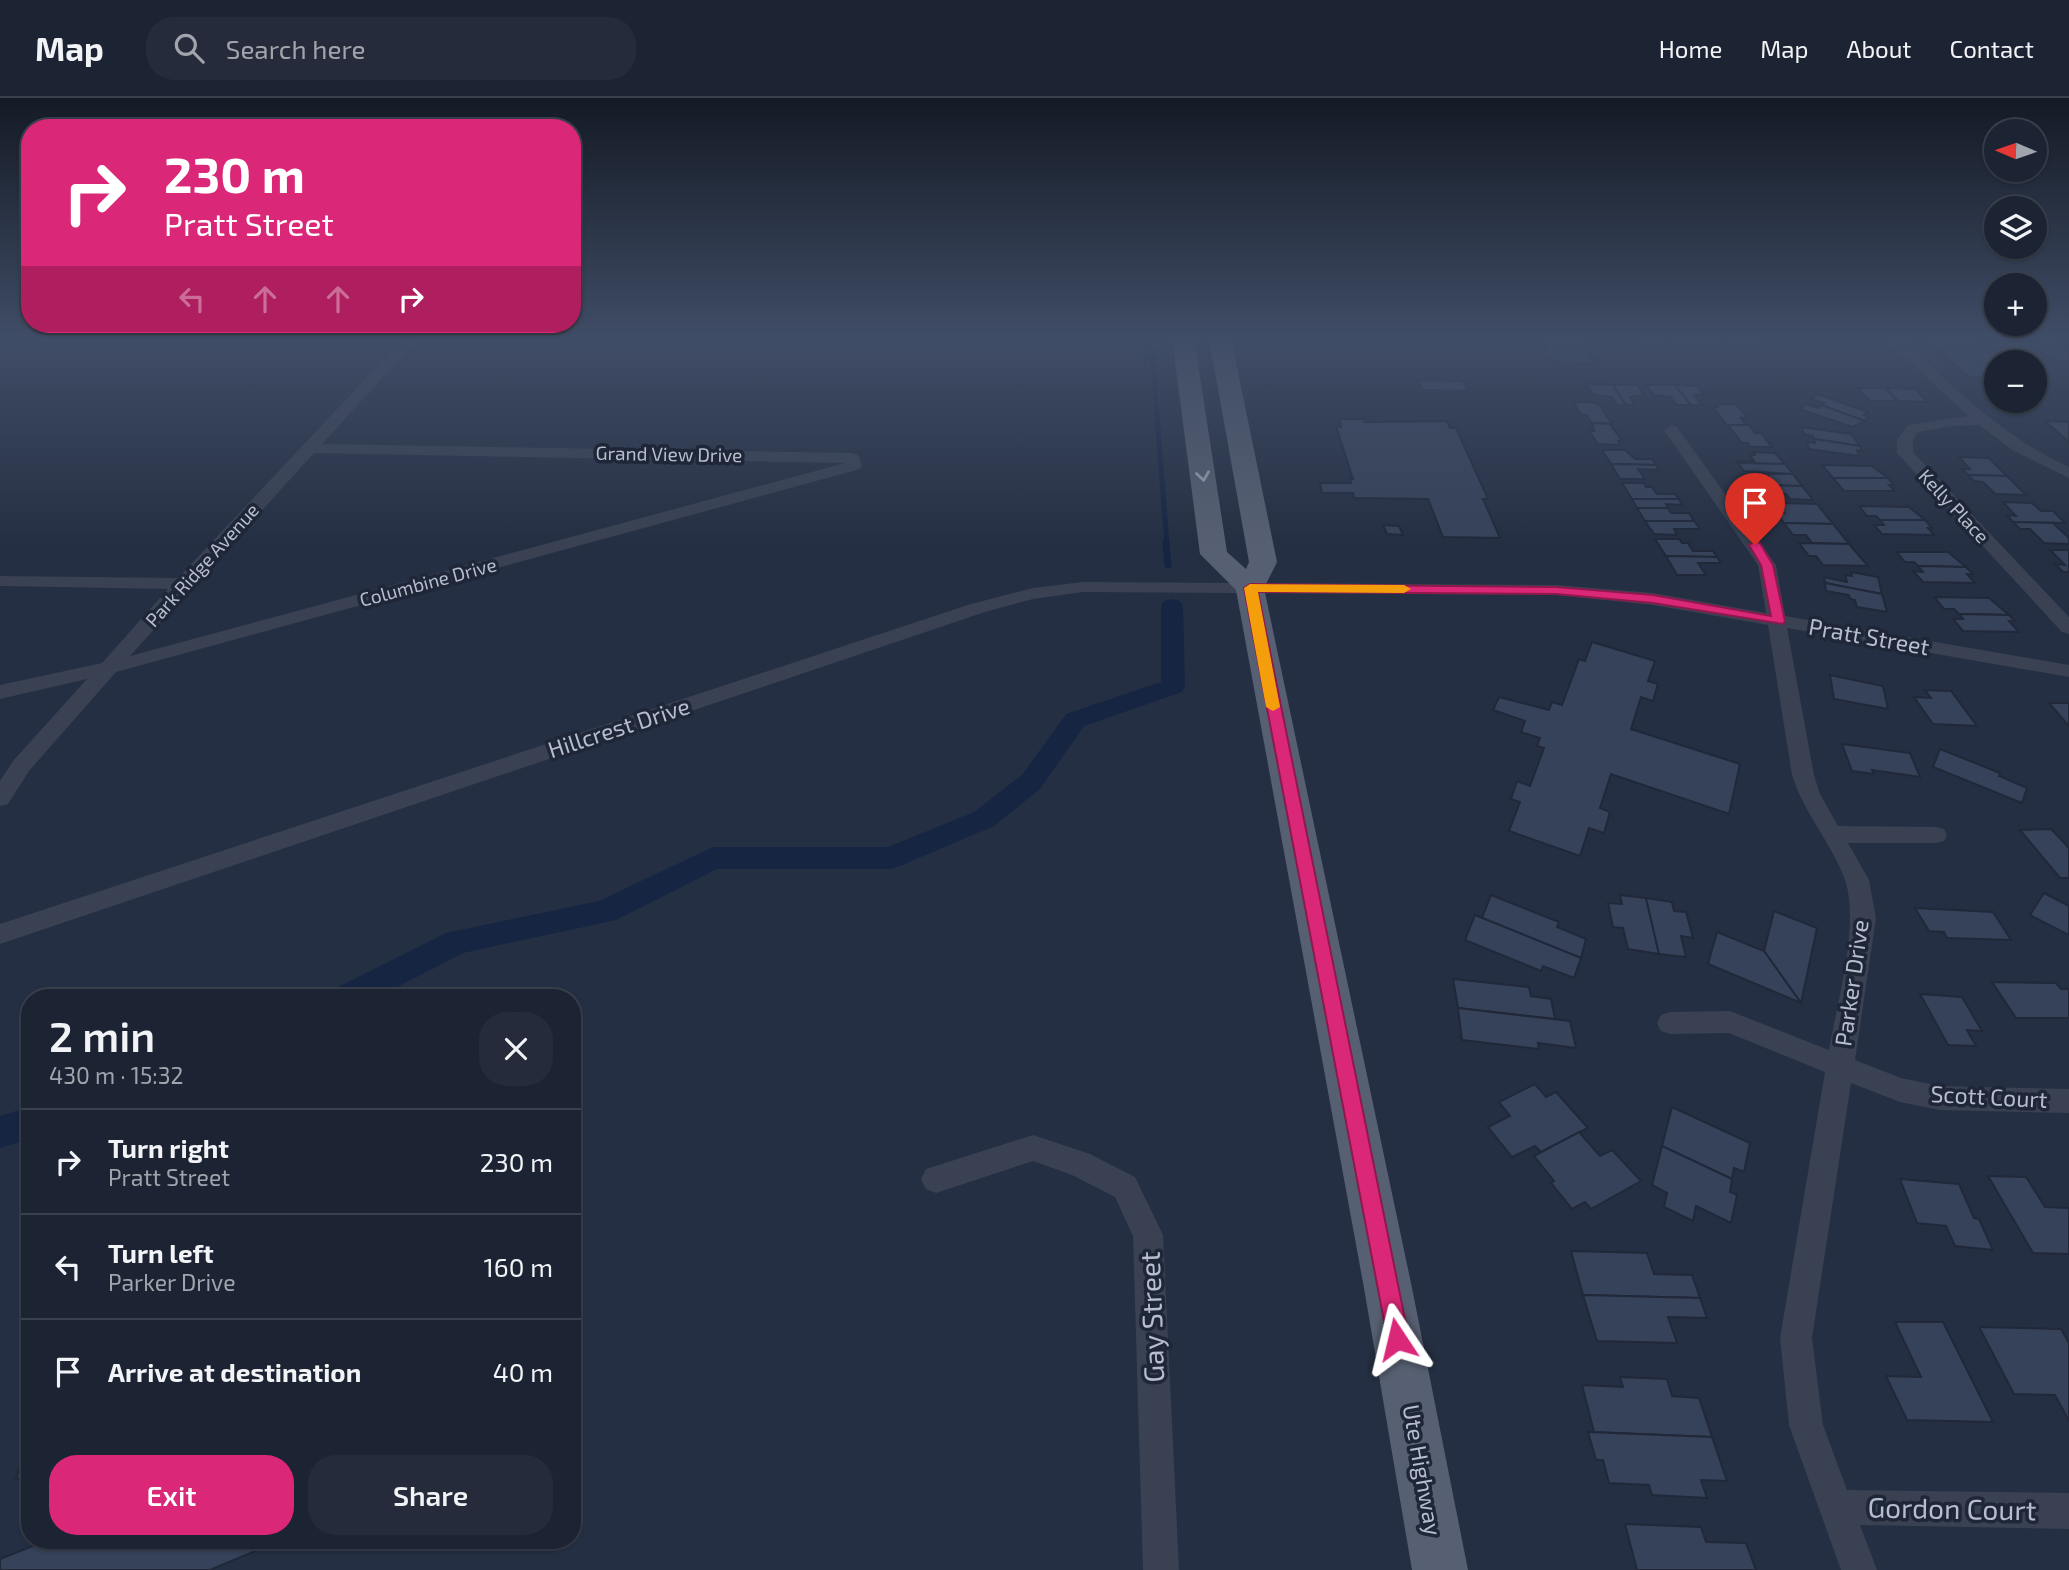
<!DOCTYPE html>
<meta charset="utf-8">
<style>
:root{--surface:#1c2332;--page:#252b3a;--text:#f1f3f6;--muted:#a0a4ac;--line:#3a404d;--accent:#db2777}
body{margin:0;font-family:"Exo 2",sans-serif;background:var(--page);color:var(--text);height:100vh;display:flex;flex-direction:column;font-size:26px;white-space:nowrap}
*{box-sizing:border-box;margin:0}
p{font-size:23px;color:var(--muted)}
.icon{flex:none;width:38px;height:38px;fill:none;stroke:currentColor;stroke-width:2;stroke-linecap:round;stroke-linejoin:round}
.map{position:relative;flex:1;overflow:hidden}
.side{position:absolute;left:21px;top:891px;width:560px;height:560px;display:flex;flex-direction:column;background:var(--surface);border-radius:28px;box-shadow:0 2px 5px #0004,0 0 0 2px var(--line)}
.side>*{flex:none}
.guide{position:absolute;left:21px;top:21px;width:560px;height:214px;border-radius:28px;box-shadow:0 2px 5px #0004,0 0 0 2px var(--line);background:#db2777;color:#fff;overflow:hidden}
.needle{width:46px;rotate:272deg}
.buttons{position:absolute;left:1984px;top:21px;display:grid;gap:14px}
.buttons a{display:grid;place-items:center;width:63px;height:63px;border-radius:50%;background:var(--surface);box-shadow:0 2px 5px #0004,0 0 0 2px var(--line);font-size:35px}
.pin{position:absolute;display:grid;place-items:center;width:60px;height:60px;color:#fff;margin:-72px -30px;border-radius:50% 50% 50% 0;rotate:-45deg;box-shadow:0 0 7px #0007}
.pin .icon{rotate:45deg}
.me{position:absolute;width:77px;margin:-38px;rotate:350deg;stroke-linejoin:round;filter:drop-shadow(0 0 5px #0008)}
.turn{display:flex;align-items:center;gap:24px;height:147px;padding:0 28px;font-size:32px}
.turn .icon{width:91px;height:91px;stroke-width:2.5}
.turn b{display:block;font-size:49px;line-height:60px}
.lanes{display:flex;align-items:center;height:66px;padding:0 28px;background:#0003;justify-content:center;gap:35px;direction:ltr}
.lanes .off{opacity:.35}
.round{display:grid;place-items:center;flex:none;width:74px;height:74px;border-radius:28px;background:var(--page)}
.headline{display:flex;align-items:center;justify-content:space-between;height:119px;padding:0 28px}
h1{font-size:42px;font-weight:600;line-height:52px}
.primary-button{display:flex;gap:14px;margin-top:auto;padding:14px 28px}
.primary-button a{flex:1;height:80px;border-radius:28px;background:var(--accent);color:#fff;font-size:28px;font-weight:600;line-height:80px;text-align:center}
.primary-button a+a{background:var(--page);color:var(--text)}
ul{padding:0;list-style:none}
li{display:flex;align-items:center;gap:21px;height:105px;padding:0 28px;border-top:2px solid var(--line)}
li div{flex:1}
li b{display:block;font-size:26px}
li em{font-style:normal}
header{display:flex;align-items:center;gap:42px;box-sizing:border-box;height:98px;padding:0 35px;background:var(--surface);border-bottom:2px solid var(--line)}
header strong{font-size:33px}
nav{display:flex;gap:38px;margin-inline-start:auto;font-size:24px}
.search{width:490px;height:63px;background:var(--page);display:flex;align-items:center;gap:18px;box-sizing:border-box;padding:0 24px;border-radius:28px;color:var(--muted);font-size:26px}
.map>svg:first-child{display:block}
.lines{fill:none;stroke-linecap:round;stroke-linejoin:round}
.stream-far1{stroke:#162542;stroke-width:5}
.stream{stroke:#162542;stroke-width:7}
.canal{fill:#162542;fill-rule:evenodd}
.building{fill:#364259;stroke:#20283a;stroke-width:2}
.minor{fill:#394152;fill-rule:evenodd}
.primary{fill:#576072;fill-rule:evenodd}
.oneway{stroke:#a3aaba}
.route{fill:#db2777;stroke:#8e194d;stroke-width:2}
.slow{fill:#f59e0b}
.labels{text-anchor:middle;stroke-width:7;stroke-linejoin:round;paint-order:stroke}
.far-street-label{font-size:19px;fill:#b6bdcc;stroke:#1e2638}
.street-label{font-size:23px;fill:#b6bdcc;stroke:#1e2638}
.near-street-label{font-size:28px;fill:#b6bdcc;stroke:#1e2638}
</style>
<header>
<strong>Map</strong>
<div class="search"><svg class="icon" aria-label="search" viewBox="0 0 24 24"><circle cx="10" cy="10" r="6"/><path d="M15 15l6 6"/></svg>Search here</div>
<nav><a>Home</a><a>Map</a><a>About</a><a>Contact</a></nav>
</header>
<div class="map">
<svg width="2069" height="1472" viewBox="0 0 2069 1472">
<rect width="100%" height="100%" fill="#252f43"/>
<g class="lines">
<polyline class="stream-far1" points="1151,240 1167,447"/>
<polyline class="stream" points="1166,445 1168,467"/>
<g class="canal">
<polygon points="1172,501 1180,503 1183,508 1185,588 1182,594 1084,628 1040,691 994,728 900,768 890,771 717,771 616,822 463,855 376,900 329,900 334,891 446,835 599,803 713,749 888,749 974,714 1022,677 1066,616 1161,584 1161,508 1164,503"/>
<polygon points="30,1009 30,1041 0,1050 0,1018"/>
</g>
</g>
<g class="building">
<polygon points="1540,240 1578,240 1594,265 1554,264"/>
<polygon points="1637,240 1755,240 1762,247 1732,247 1728,241 1722,241 1726,245 1673,245 1669,240 1664,240 1668,245 1640,245"/>
<polygon points="1926,240 1970,240 1997,264 1997,280 1969,279"/>
<polygon points="2029,244 2054,244 2069,255 2069,265 2052,261"/>
<polygon points="1417,282 1463,283 1468,293 1422,292"/>
<polygon points="1587,286 1613,287 1626,307 1617,307 1612,299 1593,297"/>
<polygon points="1613,287 1638,287 1644,297 1630,299 1635,307 1626,307"/>
<polygon points="1646,287 1675,287 1691,307 1676,307 1671,299 1654,297"/>
<polygon points="1675,287 1697,288 1704,297 1694,297 1702,308 1691,307"/>
<polygon points="1857,290 1885,290 1898,303 1870,303"/>
<polygon points="1885,290 1915,291 1928,304 1898,303"/>
<polygon points="1817,296 1868,314 1864,317 1869,319 1865,323 1821,307 1824,305 1811,301"/>
<polygon points="1573,304 1593,304 1600,307 1612,326 1592,325 1586,317 1581,317"/>
<polygon points="1716,306 1736,306 1747,320 1741,320 1746,327 1727,327 1712,309 1718,309"/>
<polygon points="1806,306 1818,310 1821,307 1865,323 1852,329 1800,311"/>
<polygon points="1339,321 1364,321 1365,324 1447,323 1450,330 1456,330 1488,401 1483,401 1500,440 1443,439 1428,401 1354,400 1353,395 1322,395 1320,385 1351,385 1350,381 1353,381 1336,328 1341,329"/>
<polygon points="2045,323 2069,324 2069,344"/>
<polygon points="1592,325 1610,326 1622,343 1618,343 1620,347 1598,346 1589,333 1594,333"/>
<polygon points="1728,327 1749,327 1755,335 1761,335 1772,349 1750,349 1748,345 1742,345"/>
<polygon points="1801,329 1851,336 1860,348 1814,341 1813,338 1804,336"/>
<polygon points="1814,341 1860,348 1862,353 1857,352 1859,358 1809,351 1807,344 1815,345"/>
<polygon points="1602,352 1625,352 1635,361 1652,361 1656,367 1611,366"/>
<polygon points="1753,354 1775,355 1785,366 1738,365 1736,363 1754,363 1750,357 1755,357"/>
<polygon points="1959,359 1989,360 2007,378 1968,377 1962,371 1970,371"/>
<polygon points="1738,365 1785,366 1793,376 1744,373"/>
<polygon points="1611,366 1656,367 1659,372 1638,371 1645,381 1620,381"/>
<polygon points="1822,367 1872,368 1888,380 1833,380"/>
<polygon points="1767,376 1793,376 1802,388 1755,387 1749,380 1770,381"/>
<polygon points="1968,377 2007,378 2026,397 1995,396 1983,384 1974,383"/>
<polygon points="1833,380 1888,380 1894,387 1889,387 1895,393 1844,393"/>
<polygon points="1622,385 1644,385 1646,389 1652,389 1657,396 1675,396 1679,401 1632,401"/>
<polygon points="1755,387 1802,388 1813,402 1790,401 1786,396 1779,396 1776,392 1758,391"/>
<polygon points="1632,401 1679,401 1682,407 1666,406 1668,410 1637,410"/>
<polygon points="2003,404 2032,405 2041,413 2053,413 2065,425 2013,424 2007,417 2016,418"/>
<polygon points="1776,405 1817,406 1833,426 1784,425 1777,415 1784,415"/>
<polygon points="1859,408 1909,409 1925,422 1880,422 1876,418 1867,418"/>
<polygon points="1637,410 1668,410 1671,415 1689,415 1694,423 1645,423"/>
<polygon points="1880,422 1925,422 1932,430 1928,430 1934,437 1882,436 1874,427 1884,427"/>
<polygon points="1645,423 1694,423 1700,431 1674,431 1677,437 1654,436"/>
<polygon points="2013,424 2053,425 2069,440 2069,446 2044,445 2030,431 2020,431"/>
<polygon points="1784,425 1833,426 1849,446 1812,445 1806,437 1793,437"/>
<polygon points="1383,427 1399,428 1403,437 1387,436"/>
<polygon points="1655,441 1679,441 1682,445 1688,445 1693,453 1713,453 1717,459 1666,458"/>
<polygon points="1799,445 1849,446 1868,468 1823,467 1816,458 1809,458"/>
<polygon points="2050,452 2069,452 2069,474 2063,474 2055,466 2065,467"/>
<polygon points="1897,454 1948,454 1966,469 1918,468 1914,464 1905,464"/>
<polygon points="1666,458 1717,459 1721,465 1698,465 1706,477 1677,477"/>
<polygon points="1918,468 1966,469 1973,476 1967,476 1975,485 1923,484 1913,473 1923,474"/>
<polygon points="1851,474 1878,479 1882,496 1825,485 1824,479 1847,484 1845,477 1852,478"/>
<polygon points="1825,485 1882,496 1887,514 1857,509 1855,502 1850,501 1849,497 1826,493"/>
<polygon points="1934,499 1989,500 2009,517 1959,516 1954,511 1944,511"/>
<polygon points="1959,516 2009,517 2015,523 2009,523 2019,534 1963,533 1953,521 1963,521"/>
<polygon points="1592,544 1655,563 1648,583 1658,586 1653,603 1641,599 1631,631 1740,666 1729,716 1611,676 1600,710 1610,714 1604,735 1589,730 1580,758 1509,733 1520,704 1511,701 1517,683 1530,688 1544,650 1537,648 1540,640 1521,634 1525,623 1493,612 1499,599 1549,612 1552,604 1562,607 1579,561 1585,563"/>
<polygon points="1830,577 1883,588 1888,611 1834,601"/>
<polygon points="1925,592 1951,593 1977,628 1933,626 1914,599 1931,600"/>
<polygon points="2049,605 2069,605 2069,628"/>
<polygon points="1842,646 1910,655 1920,679 1872,672 1874,676 1852,673"/>
<polygon points="1940,651 2000,675 1999,678 2027,690 2022,705 1933,669"/>
<polygon points="2051,731 2069,750 2069,780 2060,780 2020,732"/>
<polygon points="2044,795 2069,808 2069,837 2030,817"/>
<polygon points="1491,797 1559,824 1557,829 1586,841 1581,860 1482,820"/>
<polygon points="1620,797 1646,800 1659,856 1628,851 1623,830 1613,829 1608,805 1622,806"/>
<polygon points="1646,800 1672,804 1674,813 1686,814 1693,840 1681,838 1686,859 1659,856"/>
<polygon points="1915,810 1993,814 2011,842 1947,840 1944,834 1929,833"/>
<polygon points="1774,813 1817,830 1801,905 1764,853"/>
<polygon points="1475,817 1581,860 1574,880 1543,868 1541,873 1465,842"/>
<polygon points="1717,834 1764,853 1801,905 1708,866"/>
<polygon points="1453,881 1529,889 1531,898 1551,901 1555,921 1458,910"/>
<polygon points="1992,884 2056,885 2061,891 2069,891 2069,920 2016,920"/>
<polygon points="1920,896 1962,899 1982,933 1967,932 1976,948 1948,947"/>
<polygon points="1458,910 1570,923 1576,950 1538,945 1539,951 1462,942"/>
<polygon points="1535,986 1546,999 1556,994 1588,1030 1541,1054 1535,1048 1512,1059 1488,1029 1510,1018 1499,1004"/>
<polygon points="1672,1009 1750,1045 1744,1074 1734,1070 1732,1081 1662,1048"/>
<polygon points="1579,1034 1600,1058 1612,1052 1641,1083 1591,1111 1585,1104 1572,1111 1551,1085 1554,1083 1534,1058"/>
<polygon points="1662,1048 1732,1081 1730,1094 1737,1097 1731,1125 1696,1108 1693,1123 1664,1109 1667,1095 1652,1087"/>
<polygon points="1988,1078 2026,1079 2045,1109 2069,1110 2069,1156 2033,1155"/>
<polygon points="1900,1081 1959,1086 1974,1120 1979,1121 1993,1152 1955,1148 1946,1128 1917,1125"/>
<polygon points="1571,1153 1647,1155 1654,1176 1692,1177 1700,1200 1583,1197"/>
<polygon points="1583,1197 1700,1200 1707,1220 1668,1219 1677,1245 1597,1243"/>
<polygon points="1895,1224 1943,1224 1993,1324 1907,1322 1886,1278 1921,1279"/>
<polygon points="1979,1229 2061,1231 2069,1245 2069,1323 2055,1297 2014,1296"/>
<polygon points="1620,1279 1667,1281 1672,1298 1699,1300 1712,1339 1594,1334 1582,1287 1623,1289"/>
<polygon points="1588,1334 1712,1339 1727,1383 1701,1382 1707,1400 1652,1397 1649,1387 1609,1385 1603,1362 1596,1362"/>
<polygon points="30,1340 30,1378 16,1381"/>
<polygon points="1625,1426 1701,1429 1706,1444 1746,1445 1756,1472 1637,1472"/>
<polygon points="48,1442 281,1442 210,1472 0,1472 0,1461"/>
</g>
<g class="lines">
<g class="minor">
<path d="M404,240H419L322,346L852,355L858,357L862,368L860,371L116,574L29,673L8,706L0,708V683L13,663L87,581L0,601V587L102,565L168,491L0,488V478L178,480ZM314,355L845,365L130,558Z"/>
<path d="M1886,240H1901C1953,289 2003,339 2069,369V380L2014,353L1979,327L1952,328L1918,334L1913,342V354L2069,519V536L2062,534L1897,355V342L1908,327L1968,318Z"/>
<path d="M1672,327L1677,329L1776,467L1785,518L2069,567V579L1787,530L1814,677L1820,696L1838,728L1936,729L1944,731L1947,737L1944,743L1936,745H1848L1869,782L1876,820L1855,962L1901,980L1940,988L2069,991V1015L1940,1012L1900,1004L1851,985L1812,1240L1823,1327L1847,1392L2069,1395V1431L1860,1427L1877,1472H1841L1789,1327L1780,1240L1825,974L1729,935L1670,936L1661,933L1657,925L1661,917L1670,914L1730,913L1829,952C1837,905 1860,826 1845,782C1833,747 1804,716 1792,677L1768,527L1653,507L1556,497L1083,494L1033,501L985,514L0,846V826L971,506L1033,490L1083,484L1556,487L1653,495L1766,515L1758,467L1664,332Z"/>
<polygon points="1033,1037 1090,1056 1135,1079 1163,1137 1179,1472 1143,1472 1133,1138 1115,1099 1072,1077 1033,1063 936,1095 926,1091 921,1081 926,1071"/>
</g>
<polygon class="primary" points="1172,240 1194,240 1227,454 1246,471 1249,464 1209,240 1231,240 1277,464 1264,490 1412,1190 1468,1472 1412,1472 1364,1190 1236,492 1200,456"/>
</g>
<defs><path id="oneway-chevron" d="M-2-3.5L2.5 0L-2 3.5" fill="none" stroke-width="1.6" stroke-linecap="round" stroke-linejoin="round" transform="scale(1.75)"/></defs>
<use class="oneway" href="#oneway-chevron" transform="translate(1203 378) rotate(82)"/>
<linearGradient id="sky" x2="0" y2="1"><stop stop-color="#141a25"/><stop offset="0.54" stop-color="#404d66"/><stop offset="1" stop-color="#404d66" stop-opacity="0"/></linearGradient>
<rect width="2069" height="446" fill="url(#sky)"/>
<polygon class="route" points="1755,443 1760,445 1773,467 1785,523 1783,526 1653,505 1556,496 1258,494 1409,1241 1405,1249 1397,1252 1389,1249 1244,490 1250,486 1556,489 1653,497 1771,518 1761,467 1749,447"/>
<polygon class="slow" points="1250,486 1404,487 1411,491 1404,495 1258,494 1280,609 1273,613 1266,609 1244,490"/>
<g class="labels">
<g class="far-street-label">
<text transform="translate(669 356) rotate(1)" y="7">Grand View Drive</text>
<text transform="translate(1954 408) rotate(47)" y="7">Kelly Place</text>
<text transform="translate(202 467) rotate(-48)" y="7">Park Ridge Avenue</text>
<text transform="translate(428 484) rotate(-15)" y="7">Columbine Drive</text>
</g>
<g class="street-label">
<text transform="translate(1869 539) rotate(10)" y="8">Pratt Street</text>
<text transform="translate(619 630) rotate(-18)" y="8">Hillcrest Drive</text>
<text transform="translate(1852 885) rotate(-82)" y="8">Parker Drive</text>
<text transform="translate(1989 999) rotate(3)" y="8">Scott Court</text>
<text transform="translate(1422 1372) rotate(80)" y="8">Ute Highway</text>
</g>
<g class="near-street-label">
<text transform="translate(1152 1219) rotate(-92)" y="10">Gay Street</text>
<text transform="translate(1952 1411) rotate(1)" y="10">Gordon Court</text>
</g>
</g>
</svg>
<div class="buttons">
<a><svg class="needle" viewBox="-14 -14 28 28"><path d="M0-13l5 13h-10z" fill="#e53935"/><path d="M0 13l5-13h-10z" fill="#a0a4ac"/></svg></a>
<a><svg class="icon" aria-label="layers" viewBox="0 0 24 24"><path d="M12 4l9 5-9 5-9-5zM3 14l9 5 9-5"/></svg></a>
<a>+</a>
<a>−</a>
</div>
<div class="pin" style="left:1755px;top:447px;background:#d93025"><svg class="icon" aria-label="arrive" viewBox="0 0 24 24"><path d="M6 21V4h12l-3 4 3 4H6"/></svg></div>
<svg class="me" style="left:1397px;top:1241px" viewBox="-20 -20 40 40"><path d="M0-17L14 15 0 8-14 15z" fill="#db2777" stroke="#fff" stroke-width="4"/></svg>
<div class="guide">
<div class="turn"><svg class="icon" aria-label="right" viewBox="0 0 24 24"><path d="M7 20v-9h11M14 6l5 5-5 5"/></svg><div><b>230 m</b>Pratt Street</div></div>
<div class="lanes"><svg class="icon off" aria-label="left" viewBox="0 0 24 24"><path d="M17 20v-9H6M10 6l-5 5 5 5"/></svg><svg class="icon off" aria-label="ahead" viewBox="0 0 24 24"><path d="M12 20V5M6 11l6-6 6 6"/></svg><svg class="icon off" aria-label="ahead" viewBox="0 0 24 24"><path d="M12 20V5M6 11l6-6 6 6"/></svg><svg class="icon" aria-label="right" viewBox="0 0 24 24"><path d="M7 20v-9h11M14 6l5 5-5 5"/></svg></div>
</div>
<section class="side">
<div class="headline"><div><h1>2 min</h1><p>430 m · 15:32</p></div><a class="round"><svg class="icon" aria-label="close" viewBox="0 0 24 24"><path d="M6 6l12 12M18 6L6 18"/></svg></a></div>
<ul>
<li><svg class="icon" aria-label="right" viewBox="0 0 24 24"><path d="M7 20v-9h11M14 6l5 5-5 5"/></svg><div><b>Turn right</b><p>Pratt Street</p></div><em>230 m</em></li>
<li><svg class="icon" aria-label="left" viewBox="0 0 24 24"><path d="M17 20v-9H6M10 6l-5 5 5 5"/></svg><div><b>Turn left</b><p>Parker Drive</p></div><em>160 m</em></li>
<li><svg class="icon" aria-label="arrive" viewBox="0 0 24 24"><path d="M6 21V4h12l-3 4 3 4H6"/></svg><div><b>Arrive at destination</b></div><em>40 m</em></li>
</ul>
<div class="primary-button"><a>Exit</a><a>Share</a></div>
</section>
</div>
